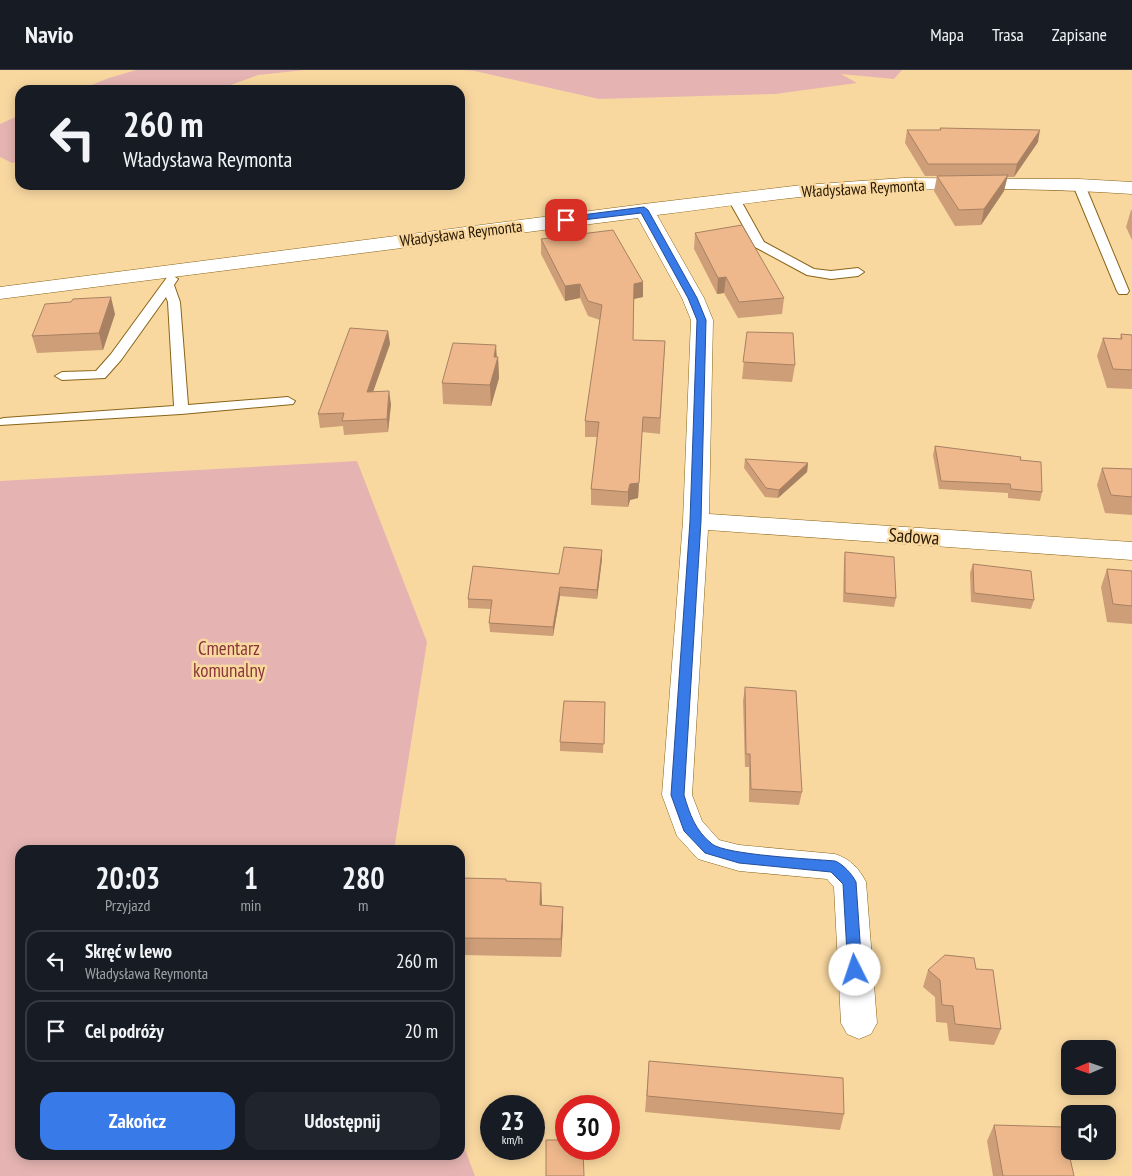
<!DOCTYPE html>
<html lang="pl">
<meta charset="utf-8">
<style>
:root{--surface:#171b24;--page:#20242c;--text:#f1f3f6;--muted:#9ea1a6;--line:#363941;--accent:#387ae8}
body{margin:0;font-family:"PT Sans Narrow",sans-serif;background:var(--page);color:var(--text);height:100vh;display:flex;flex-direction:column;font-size:19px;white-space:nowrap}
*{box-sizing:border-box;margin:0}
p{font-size:16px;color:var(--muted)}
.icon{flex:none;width:28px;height:28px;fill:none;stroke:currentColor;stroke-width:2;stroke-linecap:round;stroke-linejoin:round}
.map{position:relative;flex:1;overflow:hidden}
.side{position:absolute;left:15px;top:775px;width:450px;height:315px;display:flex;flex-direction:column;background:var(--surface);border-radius:15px;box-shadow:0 2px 12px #0003}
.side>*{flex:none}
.hud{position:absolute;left:15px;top:15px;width:450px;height:105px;border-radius:15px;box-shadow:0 2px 12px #0003;background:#171b24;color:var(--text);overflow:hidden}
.needle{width:32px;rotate:268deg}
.buttons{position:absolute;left:1061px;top:970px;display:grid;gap:10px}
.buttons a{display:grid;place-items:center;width:55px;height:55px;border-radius:10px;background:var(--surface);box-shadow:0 2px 12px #0003;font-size:25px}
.speed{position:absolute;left:480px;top:1025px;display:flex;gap:10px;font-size:25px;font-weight:700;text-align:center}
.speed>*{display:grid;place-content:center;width:65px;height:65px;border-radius:50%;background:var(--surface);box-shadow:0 2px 12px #0003;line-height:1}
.speed small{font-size:12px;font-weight:400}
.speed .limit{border:8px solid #d22;background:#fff;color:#111}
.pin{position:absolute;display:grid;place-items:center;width:42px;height:42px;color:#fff;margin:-21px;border-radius:10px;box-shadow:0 2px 8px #0006}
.me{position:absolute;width:55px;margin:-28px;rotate:356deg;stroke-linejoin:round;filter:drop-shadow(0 0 4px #0008)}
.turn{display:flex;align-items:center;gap:18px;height:105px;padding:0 25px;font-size:22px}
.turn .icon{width:65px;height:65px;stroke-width:2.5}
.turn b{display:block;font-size:35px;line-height:42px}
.eta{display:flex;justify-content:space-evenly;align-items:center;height:85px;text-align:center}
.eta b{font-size:30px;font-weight:600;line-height:35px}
.primary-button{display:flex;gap:10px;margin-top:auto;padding:10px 25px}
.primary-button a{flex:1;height:58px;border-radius:15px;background:var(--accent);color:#fff;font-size:20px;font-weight:600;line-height:58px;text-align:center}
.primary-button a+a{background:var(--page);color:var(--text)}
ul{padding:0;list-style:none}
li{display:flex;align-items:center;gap:15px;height:62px;margin:0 10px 8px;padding:0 15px;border:2px solid var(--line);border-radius:15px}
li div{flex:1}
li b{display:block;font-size:19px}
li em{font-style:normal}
header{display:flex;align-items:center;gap:30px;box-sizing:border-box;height:70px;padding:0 25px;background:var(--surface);border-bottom:1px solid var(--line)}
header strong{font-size:24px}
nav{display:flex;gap:28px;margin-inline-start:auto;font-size:18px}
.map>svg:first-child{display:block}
.green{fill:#e5b4b2}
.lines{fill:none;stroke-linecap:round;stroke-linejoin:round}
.lane-casing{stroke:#896417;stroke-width:2}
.street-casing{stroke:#896417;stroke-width:1}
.lane{fill:#fff;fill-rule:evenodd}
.street{fill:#fff;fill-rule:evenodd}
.wall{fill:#cd9e78}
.shaded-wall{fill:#a78162}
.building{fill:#eeb88c;stroke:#a78162}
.route{fill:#387ae8;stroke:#244f97}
.labels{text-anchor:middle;stroke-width:5;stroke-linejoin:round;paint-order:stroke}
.far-street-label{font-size:16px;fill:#281800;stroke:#f9d8a0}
.street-label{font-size:19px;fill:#281800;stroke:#f9d8a0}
.park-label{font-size:19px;fill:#883438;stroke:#f9d8a0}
</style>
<header>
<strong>Navio</strong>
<nav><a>Mapa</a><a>Trasa</a><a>Zapisane</a></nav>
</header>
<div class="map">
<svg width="1132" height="1106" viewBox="0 0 1132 1106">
<rect width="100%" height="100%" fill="#f9d8a0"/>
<g class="green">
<polygon points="136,0 305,0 258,5 217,20 79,20 109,8"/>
<polygon points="462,0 902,0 894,9 841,4 857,13 775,24 599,29 475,1"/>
<polygon points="20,45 20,90 12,93 0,87 0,54"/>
<polygon points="357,391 427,572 394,780 20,780 20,1085 460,1085 460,1066 475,1106 0,1106 0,411"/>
</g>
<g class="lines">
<defs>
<g id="lane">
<polygon points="1079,112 1085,115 1129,221 1127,224 1119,224 1117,221 1073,115"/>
<polygon points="734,126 740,129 764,172 814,199 831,201 858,198 864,202 858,206 831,209 807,205 755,177 728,129"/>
<polygon points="172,205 178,209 174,215 180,232 188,335 288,327 295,331 293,334 181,344 0,355 0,349 4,348 174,336 168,232 166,227 121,290 105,308 62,310 55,306 62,302 96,301 111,284 168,206"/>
</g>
<path id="street" d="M904,108L1079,109L1132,112V124C1057,119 980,118 905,120C822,121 739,135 657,145L704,228L713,250L709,444L1132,472V490L708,460L692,725L702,751L719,770L739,775L835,784C850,789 859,798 866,812L877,953L871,964L859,969L847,964L841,953L834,817L827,809L739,801L698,789L677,766L662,725L683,451L691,250L682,228L638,148L0,229V217L644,134L802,115Z"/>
</defs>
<use href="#lane" class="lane-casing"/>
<use href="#street" class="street-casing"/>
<use href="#lane" class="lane"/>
<use href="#street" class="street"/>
</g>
<g class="wall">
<polygon points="940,58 1038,72 1014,107 1007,107 1004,121 981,155 955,156 934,121 937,106 925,106 905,73 907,60 940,60"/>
<polygon points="1131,140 1132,140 1132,170 1126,157"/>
<polygon points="695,163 784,228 782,244 738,248 724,223 717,224 694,179"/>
<polygon points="541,169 643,212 643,227 634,229 633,270 665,271 660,364 642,362 638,428 630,430 628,437 591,435 591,419 597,367 585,367 585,351 600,250 588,246 580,228 565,231 541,184"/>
<polygon points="115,244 103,280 37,283 32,266"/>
<polygon points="388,261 390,274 373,322 391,334 388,362 344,365 343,356 320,358 318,344"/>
<polygon points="747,262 795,295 792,312 742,309"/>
<polygon points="1121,264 1132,265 1132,319 1107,318 1097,286 1103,268 1120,269"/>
<polygon points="497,287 498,287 499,308 491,336 443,334 442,313"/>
<polygon points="935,376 1020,390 1042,422 1040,431 1008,428 1008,423 939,419 933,385"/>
<polygon points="745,389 808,393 807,402 778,428 765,427 744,398"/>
<polygon points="1102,398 1132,399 1132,445 1105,443 1097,415"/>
<polygon points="845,482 896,528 894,537 843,532 844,490"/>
<polygon points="602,489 597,529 560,526 553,566 490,562 489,553 491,539 468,538 468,529 559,504"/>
<polygon points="973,494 1034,530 1031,539 971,532 970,503"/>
<polygon points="1107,499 1132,501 1132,554 1107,552 1101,517"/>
<polygon points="745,617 802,722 799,735 749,732 749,697 745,697 743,631"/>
<polygon points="605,632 603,683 560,681 560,672"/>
<polygon points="460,808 506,811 542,831 542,835 563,837 563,854 561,887 460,885"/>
<polygon points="976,899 1001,959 994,975 949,971 947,953 936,952 935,927 923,917 928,900"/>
<polygon points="649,991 844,1044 840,1060 645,1042"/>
<polygon points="994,1055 1074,1106 993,1106 987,1071"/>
</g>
<g class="shaded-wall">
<polygon points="1040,60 1038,72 1014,107 1017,94"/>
<polygon points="1008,105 1004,121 981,155 984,139"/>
<polygon points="726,207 724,223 717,224 718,208"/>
<polygon points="643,212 643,227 633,229 634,214"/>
<polygon points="580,214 580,228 565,231 565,216"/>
<polygon points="111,227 115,244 103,280 99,263"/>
<polygon points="388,261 390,274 368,336 367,322"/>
<polygon points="496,275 497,290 498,287 499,308 491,336 490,315 494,287"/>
<polygon points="389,321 391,334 388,362 387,349"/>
<polygon points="643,347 638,428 630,430 628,437 628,422"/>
<polygon points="808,393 807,402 778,428 779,420"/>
<polygon points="602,480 602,489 597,529 597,520"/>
<polygon points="560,517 560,526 553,566 553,557"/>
<polygon points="541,813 542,831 540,852 540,835"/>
<polygon points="563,837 563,854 561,887 561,869"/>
</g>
<g class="building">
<polygon points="940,58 1040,60 1017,94 928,94 907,60 941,60"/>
<polygon points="1008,105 984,139 959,140 937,106"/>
<polygon points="742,155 784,228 739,232 726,207 718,208 695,163"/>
<polygon points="613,160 643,212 634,214 633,270 665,271 660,348 643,347 639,413 630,414 628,422 591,419 599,352 585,351 602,235 588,231 580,214 565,216 541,169"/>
<polygon points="111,227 99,263 32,266 45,234 71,232 73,229"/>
<polygon points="350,258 388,261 367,322 389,321 387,349 342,351 344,343 318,344"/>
<polygon points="747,262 793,263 795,295 743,292"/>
<polygon points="1121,264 1132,265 1132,300 1113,299 1103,268 1122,269"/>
<polygon points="453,273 496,275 494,287 498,287 490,315 442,313"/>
<polygon points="935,376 1021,387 1020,390 1041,392 1042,422 1011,419 1010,414 941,411"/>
<polygon points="745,389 808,393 779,420 766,418"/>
<polygon points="1102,398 1132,399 1132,427 1111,425"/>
<polygon points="564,477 602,480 597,520 560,517 553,557 489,553 492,530 468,529 473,496 559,504"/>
<polygon points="845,482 894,487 896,528 845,523"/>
<polygon points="973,494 1031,501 1034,530 974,523"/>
<polygon points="1107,499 1132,501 1132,536 1113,534"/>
<polygon points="745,617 796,621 802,722 751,719 750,684 746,684"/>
<polygon points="564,631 605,632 604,674 560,672"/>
<polygon points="460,808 506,809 506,811 541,813 540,835 563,837 561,869 460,868"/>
<polygon points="945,885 974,888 976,899 993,900 1001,959 955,954 953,936 942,935 940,910 928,900"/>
<polygon points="649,991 843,1008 844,1044 647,1026"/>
<polygon points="994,1055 1063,1057 1074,1106 1003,1106"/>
<polygon points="546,1070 566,1070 566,1079 583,1079 584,1106 546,1106"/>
</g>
<path class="route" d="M644,137L648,140L697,228L706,250L701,451L684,725C690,745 695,760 712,774C726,785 812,789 835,791C843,794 852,804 856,812L862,900L860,905L855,907L850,905L848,900L843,814L831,802L739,793L705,783L684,761L671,725L690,451L697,250L688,228L641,143L566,152L562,150L566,147Z"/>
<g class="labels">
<g class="far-street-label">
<text transform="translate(863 118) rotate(-3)" y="6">Władysława Reymonta</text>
<text transform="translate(461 163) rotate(-7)" y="6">Władysława Reymonta</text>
</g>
<g class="street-label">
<text transform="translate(914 466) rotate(4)" y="7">Sadowa</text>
</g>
<g class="park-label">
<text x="229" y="585">Cmentarz<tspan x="229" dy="22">komunalny</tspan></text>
</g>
</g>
</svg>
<div class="buttons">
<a><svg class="needle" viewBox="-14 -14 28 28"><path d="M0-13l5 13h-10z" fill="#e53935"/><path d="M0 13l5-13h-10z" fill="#9ea1a6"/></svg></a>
<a><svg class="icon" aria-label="sound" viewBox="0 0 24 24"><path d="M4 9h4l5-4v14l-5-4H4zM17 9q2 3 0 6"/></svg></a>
</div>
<div class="speed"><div>23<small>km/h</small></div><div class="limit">30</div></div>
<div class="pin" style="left:566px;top:150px;background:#d93025"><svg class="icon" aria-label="arrive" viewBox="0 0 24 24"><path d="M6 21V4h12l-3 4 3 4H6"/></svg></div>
<svg class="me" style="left:855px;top:900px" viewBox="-20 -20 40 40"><circle r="19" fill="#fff"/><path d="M0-13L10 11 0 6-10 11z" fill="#387ae8"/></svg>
<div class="hud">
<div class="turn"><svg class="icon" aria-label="left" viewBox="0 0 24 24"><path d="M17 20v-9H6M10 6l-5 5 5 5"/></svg><div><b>260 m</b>Władysława Reymonta</div></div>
</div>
<section class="side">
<div class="eta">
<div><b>20:03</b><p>Przyjazd</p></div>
<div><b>1</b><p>min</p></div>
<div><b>280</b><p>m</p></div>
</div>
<ul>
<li><svg class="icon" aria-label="left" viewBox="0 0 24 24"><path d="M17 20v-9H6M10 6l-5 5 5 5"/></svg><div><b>Skręć w lewo</b><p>Władysława Reymonta</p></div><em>260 m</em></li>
<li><svg class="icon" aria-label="arrive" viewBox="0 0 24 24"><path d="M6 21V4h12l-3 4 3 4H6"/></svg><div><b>Cel podróży</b></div><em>20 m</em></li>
</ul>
<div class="primary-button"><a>Zakończ</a><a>Udostępnij</a></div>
</section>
</div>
